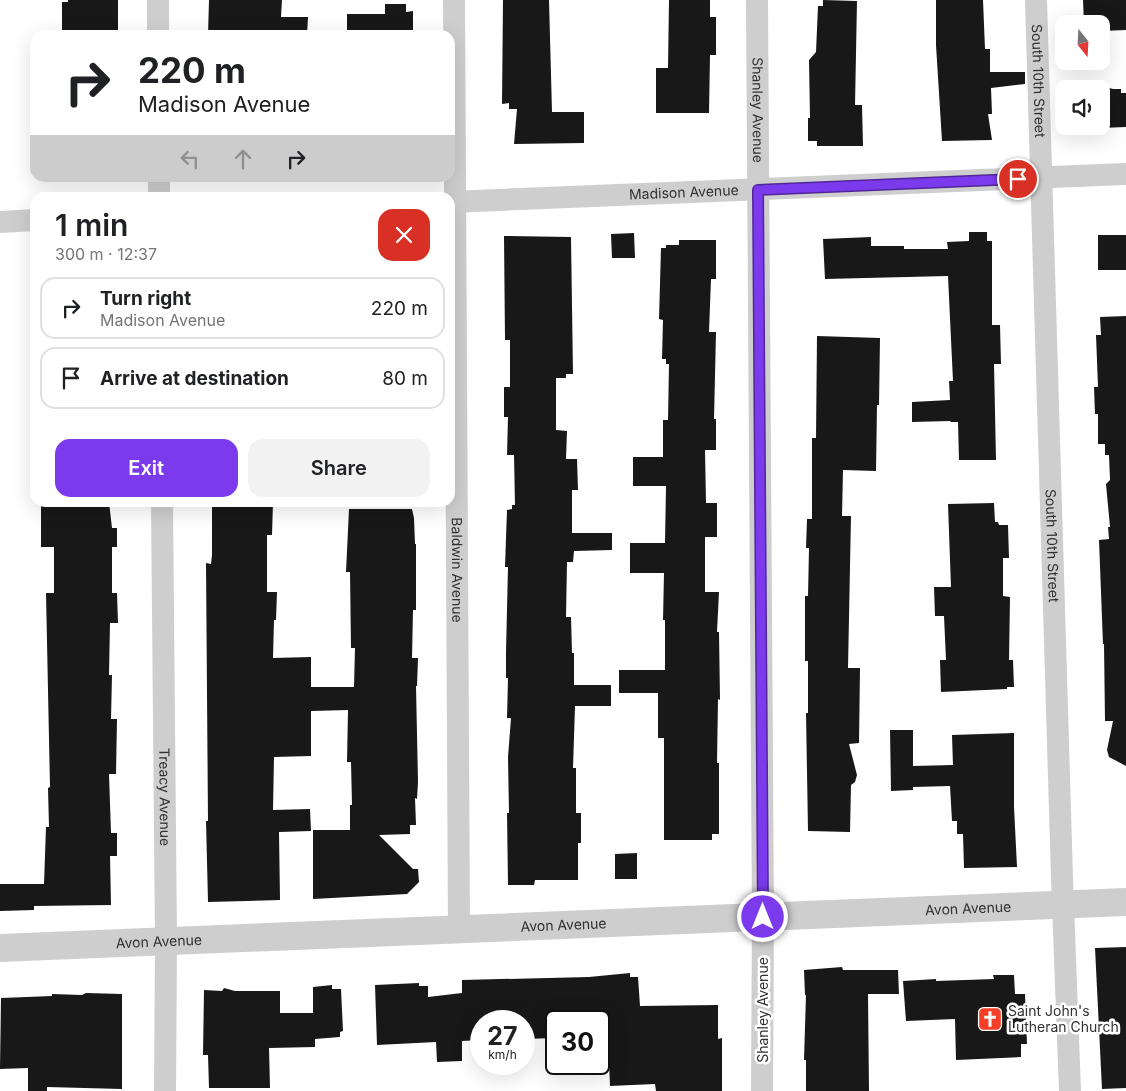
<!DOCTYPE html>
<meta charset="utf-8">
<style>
:root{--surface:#fff;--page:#f2f2f2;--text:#202124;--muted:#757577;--line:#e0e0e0;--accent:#7c3aed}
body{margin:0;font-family:Inter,sans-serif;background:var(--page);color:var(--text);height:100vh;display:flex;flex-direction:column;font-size:19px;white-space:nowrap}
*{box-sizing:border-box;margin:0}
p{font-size:16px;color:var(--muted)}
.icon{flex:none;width:28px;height:28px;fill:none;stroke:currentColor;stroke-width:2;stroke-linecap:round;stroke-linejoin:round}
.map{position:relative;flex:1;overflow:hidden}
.drawer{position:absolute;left:30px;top:192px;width:425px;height:315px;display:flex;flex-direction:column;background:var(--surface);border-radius:15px;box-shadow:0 5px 20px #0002}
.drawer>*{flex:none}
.top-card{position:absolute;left:30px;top:30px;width:425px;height:152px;border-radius:15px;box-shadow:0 5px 20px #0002;background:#fff;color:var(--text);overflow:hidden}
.needle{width:32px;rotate:162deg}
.controls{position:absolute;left:1055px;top:15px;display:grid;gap:10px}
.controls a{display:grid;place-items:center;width:55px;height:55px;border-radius:10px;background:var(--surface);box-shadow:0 5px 20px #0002;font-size:25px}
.speed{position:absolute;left:470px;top:1010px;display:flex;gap:10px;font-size:25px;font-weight:700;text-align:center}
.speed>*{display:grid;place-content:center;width:65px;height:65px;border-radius:50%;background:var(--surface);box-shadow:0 5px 20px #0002;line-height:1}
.speed small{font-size:12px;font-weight:400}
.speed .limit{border:2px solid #111;border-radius:8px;background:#fff;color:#111}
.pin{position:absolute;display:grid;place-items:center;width:42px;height:42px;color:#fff;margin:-21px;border:2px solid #fff;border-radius:50%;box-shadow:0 1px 5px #0007}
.me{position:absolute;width:55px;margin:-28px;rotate:0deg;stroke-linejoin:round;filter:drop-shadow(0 0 4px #0008)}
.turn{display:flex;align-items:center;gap:18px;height:105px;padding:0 25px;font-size:22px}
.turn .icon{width:65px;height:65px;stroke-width:2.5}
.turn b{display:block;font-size:35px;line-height:42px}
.lanes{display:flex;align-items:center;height:48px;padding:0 25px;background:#0003;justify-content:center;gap:25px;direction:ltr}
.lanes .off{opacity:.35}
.round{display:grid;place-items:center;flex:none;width:52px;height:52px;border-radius:15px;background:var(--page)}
.overview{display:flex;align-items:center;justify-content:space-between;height:85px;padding:0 25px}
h1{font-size:30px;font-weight:600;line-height:38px}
.button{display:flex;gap:10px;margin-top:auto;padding:10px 25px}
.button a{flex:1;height:58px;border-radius:15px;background:var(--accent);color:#fff;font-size:20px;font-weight:600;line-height:58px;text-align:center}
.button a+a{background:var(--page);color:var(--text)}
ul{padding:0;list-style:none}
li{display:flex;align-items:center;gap:15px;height:62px;margin:0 10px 8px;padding:0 15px;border:2px solid var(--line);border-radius:15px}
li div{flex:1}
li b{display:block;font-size:19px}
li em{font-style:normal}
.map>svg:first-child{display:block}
.building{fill:#181818}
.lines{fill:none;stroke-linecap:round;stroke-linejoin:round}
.minor{stroke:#cecece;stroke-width:22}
.tertiary{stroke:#cecece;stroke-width:28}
.route-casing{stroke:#51269a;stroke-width:12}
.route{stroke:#7c3aed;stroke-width:9}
.labels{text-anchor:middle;stroke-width:5;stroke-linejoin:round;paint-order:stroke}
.street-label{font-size:14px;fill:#313131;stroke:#fff}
.poi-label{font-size:14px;fill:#313131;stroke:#fff;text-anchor:start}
</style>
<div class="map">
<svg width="1126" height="1091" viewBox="0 0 1126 1091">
<rect width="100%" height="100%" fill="#fff"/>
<g class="building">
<polygon points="68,0 118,0 118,35 62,35 62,2 68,2"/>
<polygon points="209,0 282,0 281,17 308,17 307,35 208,35"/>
<polygon points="503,0 549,0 552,112 584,112 584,143 514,144 517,109 509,109 509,103 502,104"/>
<polygon points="669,0 710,0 710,17 716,17 716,55 710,55 709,113 656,113 656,68 668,68"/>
<polygon points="823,0 857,1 855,105 862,105 863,146 817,146 817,141 808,141 808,118 810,118 809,60 816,52 818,6 823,6"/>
<polygon points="936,0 983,0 985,49 990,49 990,72 1025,72 1025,84 991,88 992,114 988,114 992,140 942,141 936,45"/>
<polygon points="1083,0 1126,0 1126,30 1101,31 1101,24 1084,24"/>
<polygon points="385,4 406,4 406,12 413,11 413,35 347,35 347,14 385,14"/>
<polygon points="1101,86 1113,89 1121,89 1121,93 1126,93 1126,127 1101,128"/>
<polygon points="969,232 987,232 987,241 992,241 992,325 1000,325 1001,364 994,364 996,460 959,460 958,422 951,422 950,421 912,422 912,402 950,400 949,381 953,381 948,276 825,279 823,239 871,237 871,246 904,246 904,249 948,249 947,242 969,241"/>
<polygon points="634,233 635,258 612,258 611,234"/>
<rect x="1098" y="235" width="28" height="35"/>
<polygon points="504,236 571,237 573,374 566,374 566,378 556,378 556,430 567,431 566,459 577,459 578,490 572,490 572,533 612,533 612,550 574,551 573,562 567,562 566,617 571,617 572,653 574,653 574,685 611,685 611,706 575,706 573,768 576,768 576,813 581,813 581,843 578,843 578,880 535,880 534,885 508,885 507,813 509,813 508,757 511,718 507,718 508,678 506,678 506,652 508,567 505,567 507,510 512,509 512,505 515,505 514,455 507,455 508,417 504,417 504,387 510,387 510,340 505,340"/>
<polygon points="679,240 716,240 716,279 711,279 709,332 716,332 714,419 716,419 716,450 705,450 706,503 717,503 717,537 705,537 705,592 719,592 717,632 719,632 720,700 718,699 717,763 719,763 719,834 712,834 712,840 664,840 664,738 658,738 658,693 619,693 619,670 665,670 665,620 663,620 664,573 630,573 630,543 665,543 666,486 633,486 633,457 663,457 663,420 668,420 669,364 666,364 666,359 662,359 663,320 659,319 661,248 666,248 666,245 679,245"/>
<polygon points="1126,316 1126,766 1109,757 1107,750 1113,721 1105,721 1104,644 1103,644 1099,540 1109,539 1108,527 1110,527 1106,484 1110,480 1109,455 1105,455 1105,444 1098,444 1098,414 1095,414 1094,387 1098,387 1096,335 1101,335 1100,317"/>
<polygon points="817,336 880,338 879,405 877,405 876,471 843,470 842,516 851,516 848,668 860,668 859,743 849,744 857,775 855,782 851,785 850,832 808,831 806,713 808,713 808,661 805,661 805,596 808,596 809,548 806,548 807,519 812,519 812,438 816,438"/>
<polygon points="41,502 109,502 112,528 117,528 117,547 112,547 112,593 117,593 118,623 110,623 109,675 112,675 111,719 117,719 116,774 109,774 111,833 117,833 117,856 110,856 111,905 34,906 34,910 0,911 0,884 44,884 46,827 49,827 48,788 50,787 46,593 54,593 54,547 41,547"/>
<polygon points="212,502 273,502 272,535 267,535 267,592 277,592 276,620 274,620 273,658 311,657 311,687 354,687 355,648 351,648 350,572 346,572 349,509 412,509 414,518 415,544 416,544 416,610 413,610 412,658 418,658 417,686 416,686 418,782 417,799 415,798 416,825 410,825 410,834 379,835 413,869 418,869 419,882 407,894 313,899 313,830 350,830 350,805 352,805 351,762 347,762 348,710 311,711 311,756 274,757 273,810 310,809 311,831 279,832 280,900 208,902 206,821 208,821 206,563 211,564 212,555"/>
<polygon points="994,503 995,522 998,522 999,525 1008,525 1009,558 1003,558 1003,596 1010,597 1009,660 1013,660 1014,687 1007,687 1007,689 941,692 940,660 946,660 944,616 935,616 934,587 951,587 948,504"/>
<polygon points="890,730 913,730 913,766 953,765 952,735 1014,733 1014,807 1017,867 964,868 963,834 957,834 957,821 952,821 950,786 913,787 913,790 891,791"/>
<polygon points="637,853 637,879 615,879 615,854"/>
<polygon points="1126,947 1126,1088 1102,1089 1095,948"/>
<polygon points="842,967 843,970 898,970 899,994 868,994 869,1091 806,1091 806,1060 804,1060 806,995 805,995 804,970"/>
<polygon points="630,973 630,977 638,977 640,1006 718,1005 718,1039 722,1038 722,1091 656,1091 655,1084 610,1086 608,1039 599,1039 599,1021 556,1021 556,1038 524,1039 524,1021 481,1021 481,1040 462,1041 462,1061 437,1062 436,1042 377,1045 375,985 419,983 419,986 428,986 428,997 462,993 462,980 589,977"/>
<polygon points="993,975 1014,975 1015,994 1025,994 1027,1044 1021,1044 1021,1057 956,1060 955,1019 906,1021 903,981 936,979 936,981 994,979"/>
<polygon points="332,985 332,989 341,989 343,1031 340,1032 340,1037 315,1039 315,1047 269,1048 270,1088 209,1088 208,1055 203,1055 204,990 222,991 224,988 235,991 280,991 280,1013 313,1013 313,987"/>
<polygon points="86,993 122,994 122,1089 47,1087 47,1091 28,1091 28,1068 0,1069 1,998 52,996 52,994 82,995"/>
</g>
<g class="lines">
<g class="minor">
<polyline points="158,0 158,35"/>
<path id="s1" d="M454,0L459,929"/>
<path id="s2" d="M757,0L763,917L762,1091"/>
<path id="s3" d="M1036,0L1062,878L1070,1091"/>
<polyline points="159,178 159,198"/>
<path id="s4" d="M450,202L1126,174"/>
<polyline points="0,222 35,220"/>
<path id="s5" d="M162,502L166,941L165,1091"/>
</g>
<path class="tertiary" id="s6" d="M0,948L1126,902"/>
</g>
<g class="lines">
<defs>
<polyline id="route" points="763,917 758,190 1018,179"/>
</defs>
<use href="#route" class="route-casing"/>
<use href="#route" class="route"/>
</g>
<defs>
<symbol id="church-square" viewBox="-11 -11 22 22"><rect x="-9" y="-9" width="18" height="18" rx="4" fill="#f43e27" stroke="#fff"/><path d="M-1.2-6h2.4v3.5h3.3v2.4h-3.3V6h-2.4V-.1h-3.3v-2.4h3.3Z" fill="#fff"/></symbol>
</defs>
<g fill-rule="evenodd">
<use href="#church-square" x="976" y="1005" width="28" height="28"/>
</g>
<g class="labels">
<g class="street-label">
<text dy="5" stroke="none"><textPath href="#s3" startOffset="81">South 10th Street</textPath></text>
<text dy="5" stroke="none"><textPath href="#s2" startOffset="110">Shanley Avenue</textPath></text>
<text dy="5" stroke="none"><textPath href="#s4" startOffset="234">Madison Avenue</textPath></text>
<text dy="5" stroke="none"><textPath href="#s3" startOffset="546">South 10th Street</textPath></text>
<text dy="5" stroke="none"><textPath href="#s1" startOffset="570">Baldwin Avenue</textPath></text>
<text dy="5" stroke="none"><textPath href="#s5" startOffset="295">Treacy Avenue</textPath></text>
<text dy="5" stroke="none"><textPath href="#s6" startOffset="969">Avon Avenue</textPath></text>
<text dy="5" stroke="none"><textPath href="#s6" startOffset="564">Avon Avenue</textPath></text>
<text dy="5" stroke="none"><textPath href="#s6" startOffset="159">Avon Avenue</textPath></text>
<text transform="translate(763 1010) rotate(-90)" y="5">Shanley Avenue</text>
</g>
<g class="poi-label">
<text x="1008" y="1016">Saint John's<tspan x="1008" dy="16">Lutheran Church</tspan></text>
</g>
</g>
</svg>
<div class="controls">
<a><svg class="needle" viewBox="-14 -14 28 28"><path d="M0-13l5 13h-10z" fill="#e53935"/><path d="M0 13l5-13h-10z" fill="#757577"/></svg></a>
<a><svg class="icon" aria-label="sound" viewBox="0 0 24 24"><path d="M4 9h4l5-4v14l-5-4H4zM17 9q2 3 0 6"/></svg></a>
</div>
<div class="speed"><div>27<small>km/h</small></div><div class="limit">30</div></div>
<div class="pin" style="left:1018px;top:179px;background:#d93025"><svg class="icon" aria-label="arrive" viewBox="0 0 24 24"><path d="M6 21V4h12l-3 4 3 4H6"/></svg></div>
<svg class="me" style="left:763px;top:917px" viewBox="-20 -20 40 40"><circle r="17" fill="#7c3aed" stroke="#fff" stroke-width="3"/><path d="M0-11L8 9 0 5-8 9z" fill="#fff"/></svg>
<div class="top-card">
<div class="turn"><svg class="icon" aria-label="right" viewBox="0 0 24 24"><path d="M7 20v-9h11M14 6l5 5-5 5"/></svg><div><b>220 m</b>Madison Avenue</div></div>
<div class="lanes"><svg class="icon off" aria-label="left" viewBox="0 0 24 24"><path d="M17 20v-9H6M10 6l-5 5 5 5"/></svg><svg class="icon off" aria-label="ahead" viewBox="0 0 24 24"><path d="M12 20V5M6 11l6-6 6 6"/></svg><svg class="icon" aria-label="right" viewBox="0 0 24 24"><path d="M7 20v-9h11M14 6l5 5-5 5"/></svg></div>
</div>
<section class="drawer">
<div class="overview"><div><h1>1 min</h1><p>300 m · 12:37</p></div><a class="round" style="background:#d93025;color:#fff"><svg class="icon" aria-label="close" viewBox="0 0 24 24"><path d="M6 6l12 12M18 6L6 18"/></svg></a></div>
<ul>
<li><svg class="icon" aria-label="right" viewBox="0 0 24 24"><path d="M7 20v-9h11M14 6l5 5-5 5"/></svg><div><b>Turn right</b><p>Madison Avenue</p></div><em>220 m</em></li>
<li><svg class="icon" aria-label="arrive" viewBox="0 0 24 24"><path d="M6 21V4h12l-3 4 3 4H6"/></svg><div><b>Arrive at destination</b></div><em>80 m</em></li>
</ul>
<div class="button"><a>Exit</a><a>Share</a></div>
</section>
</div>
